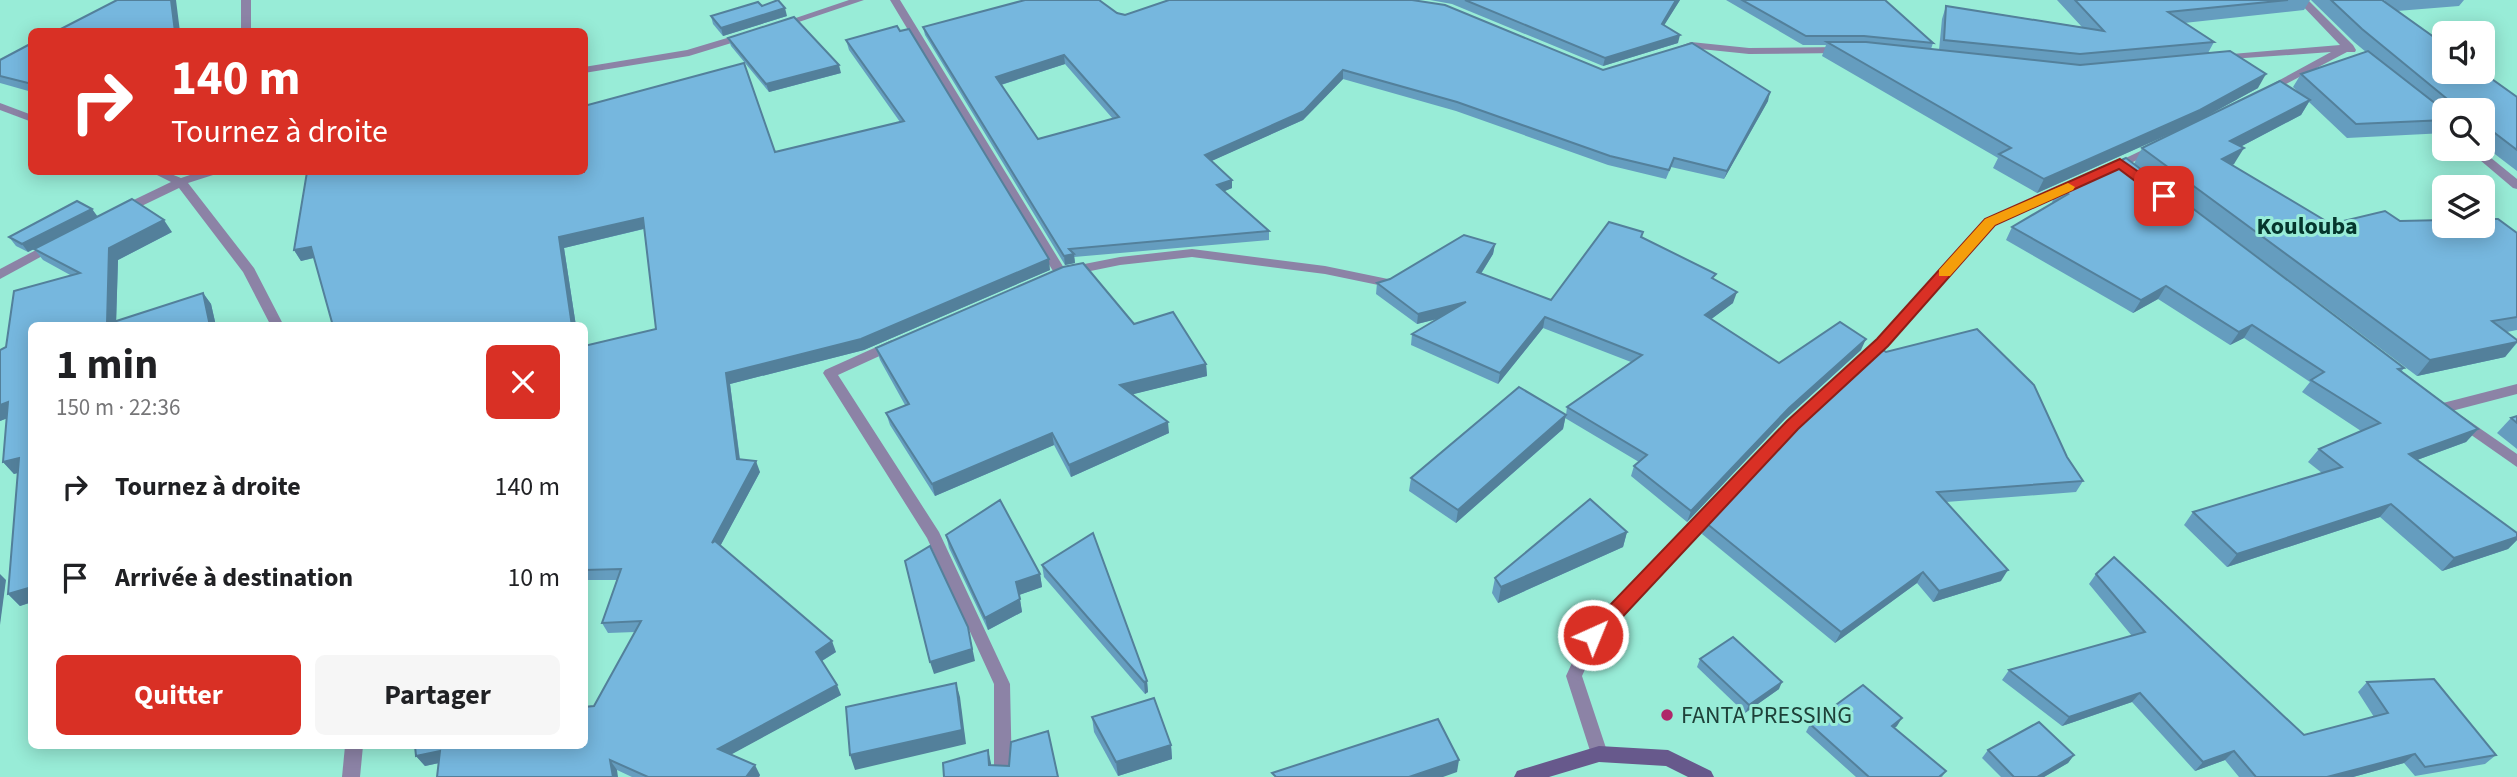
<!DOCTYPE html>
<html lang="fr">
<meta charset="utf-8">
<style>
:root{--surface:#fff;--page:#f6f6f6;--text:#202124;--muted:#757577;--accent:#d93025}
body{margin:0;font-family:"Source Sans 3",sans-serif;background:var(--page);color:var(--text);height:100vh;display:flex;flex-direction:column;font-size:26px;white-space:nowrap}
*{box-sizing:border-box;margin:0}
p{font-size:23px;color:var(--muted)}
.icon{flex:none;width:38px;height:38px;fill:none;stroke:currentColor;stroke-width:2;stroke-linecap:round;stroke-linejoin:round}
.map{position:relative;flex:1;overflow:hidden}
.side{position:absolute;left:28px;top:322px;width:560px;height:427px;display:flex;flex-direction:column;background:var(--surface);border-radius:10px;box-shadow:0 4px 18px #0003}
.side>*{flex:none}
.guide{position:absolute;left:28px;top:28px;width:560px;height:147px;border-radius:10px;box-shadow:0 4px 18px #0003;background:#d93025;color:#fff;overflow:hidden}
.controls{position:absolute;left:2432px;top:21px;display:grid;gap:14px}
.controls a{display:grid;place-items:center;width:63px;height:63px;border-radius:10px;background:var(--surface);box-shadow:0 4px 18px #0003;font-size:35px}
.pin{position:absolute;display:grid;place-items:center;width:60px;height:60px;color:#fff;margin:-30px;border-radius:14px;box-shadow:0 4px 10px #0006}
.me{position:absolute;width:77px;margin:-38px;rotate:44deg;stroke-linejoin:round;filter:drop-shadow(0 0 5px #0008)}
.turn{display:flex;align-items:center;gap:24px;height:147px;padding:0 28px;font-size:32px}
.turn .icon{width:91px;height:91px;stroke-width:2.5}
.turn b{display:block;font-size:49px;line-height:60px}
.round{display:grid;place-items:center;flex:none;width:74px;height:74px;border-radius:10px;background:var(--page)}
.summary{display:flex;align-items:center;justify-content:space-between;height:119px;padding:0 28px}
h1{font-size:42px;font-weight:700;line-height:52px}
.primary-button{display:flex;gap:14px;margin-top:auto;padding:14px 28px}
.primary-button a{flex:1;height:80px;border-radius:10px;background:var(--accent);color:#fff;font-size:28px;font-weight:700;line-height:80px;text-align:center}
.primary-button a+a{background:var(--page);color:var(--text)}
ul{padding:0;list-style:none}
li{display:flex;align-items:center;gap:21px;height:91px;padding:0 28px}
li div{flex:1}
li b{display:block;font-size:26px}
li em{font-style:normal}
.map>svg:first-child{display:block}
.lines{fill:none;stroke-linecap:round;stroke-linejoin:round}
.street{fill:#8c83a6;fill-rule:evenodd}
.secondary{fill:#67598c;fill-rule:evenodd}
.wall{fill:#659dbf;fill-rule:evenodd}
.shaded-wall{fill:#53809b}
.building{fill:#76b7de;stroke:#53809b;stroke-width:2;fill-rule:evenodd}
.route{fill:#d93025;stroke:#8d1f18;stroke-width:2}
.slow{fill:#f59e0b}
.poi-dot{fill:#af2769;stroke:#98ecd7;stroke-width:2.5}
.labels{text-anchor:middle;stroke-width:6;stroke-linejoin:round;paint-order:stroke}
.quarter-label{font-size:24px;font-weight:bold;fill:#05362d;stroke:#98ecd7}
.near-poi-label{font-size:24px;fill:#1e4139;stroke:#98ecd7;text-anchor:start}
</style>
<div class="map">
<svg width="2517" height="777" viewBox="0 0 2517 777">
<rect width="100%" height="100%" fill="#98ecd7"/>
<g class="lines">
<g class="street">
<rect x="241" y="0" width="10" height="32"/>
<polygon points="849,0 864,0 784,27 780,28 775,25"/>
<polygon points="890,0 900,0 1064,268 1120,257 1192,249 1325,266 1388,279 1394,283 1388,287 1325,274 1192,257 1120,265 1061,277 1056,276"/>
<polygon points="2297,0 2308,0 2353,45 2356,50 2355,52 2347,52 2267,94 2263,93 2263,89 2331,52 2216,60 2216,56 2220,55 2340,45"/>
<polygon points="747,32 752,35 751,37 689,56 584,73 584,67 687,50"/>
<polygon points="1691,42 1749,48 1841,47 1846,50 1841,53 1749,54 1691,48 1680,51 1675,48"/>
<polygon points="0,103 32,115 32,122 0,110"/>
<polygon points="2155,144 2159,145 2159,149 2117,170 2109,170 2107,167"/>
<polygon points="2467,149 2480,149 2517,179 2517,189 2513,188"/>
<polygon points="151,172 166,172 181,178 199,172 215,172 213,175 188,183 254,268 284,326 271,326 243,272 179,188 125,214 117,214 115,211 117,208 171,182"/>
<polygon points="2072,181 2076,182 2078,185 2076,188 1994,225 1887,345 1797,429 1599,639 1582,676 1608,754 1605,760 1599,762 1593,760 1566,676 1587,630 1787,421 1877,339 1986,219"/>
<polygon points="53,241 59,245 57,248 0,279 0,269"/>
<polygon points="892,340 897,342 899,345 897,348 838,375 939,532 1010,684 1012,777 994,777 994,684 927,538 823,373 825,370"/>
<polygon points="2517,384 2517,394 2444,413 2437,408 2439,404"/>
<polygon points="2462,416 2517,454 2517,467 2457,425 2455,421"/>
<polygon points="345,746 363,746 360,777 342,777"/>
</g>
<polygon class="secondary" points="1599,746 1668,750 1711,771 1714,777 1688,777 1666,766 1599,762 1549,777 1514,777 1517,771 1523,769"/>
</g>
<g class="wall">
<polygon points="1430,0 1680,0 1664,25 1678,43 1603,66 1452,4"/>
<polygon points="1726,0 1885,0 1933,43 1931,49 1939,50 1942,19 1946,6 2082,27 2057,0 2310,0 2304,10 2184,23 2214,42 2208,53 2258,88 2192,124 2037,193 1993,168 1998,158 1822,56 1826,45 1803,45"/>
<polygon points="2311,0 2464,0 2459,6 2397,11 2517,97 2517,171 2483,145 2483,110 2445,110 2445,133 2347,138 2309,102 2301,115 2240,147 2234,164 2232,165 2331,224 2400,221 2517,233 2517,330 2507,332 2517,340 2517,343 2505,357 2417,376 2134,164 2142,148 2301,95 2293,87 2301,74 2366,52 2354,42"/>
<path d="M1117,13L1603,70L1768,101L1724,179L1671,167L1666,179L1608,165L1456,111L1343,79L1303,120L1211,161L1232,188L1224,191L1269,231V240L1074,257L1075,263L1065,265L925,35L923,27ZM1065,64L1113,119L1038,139L1001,85Z"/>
<polygon points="711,16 787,16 723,36 713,24"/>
<polygon points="728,38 841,73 769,92 731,46"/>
<polygon points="846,40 1050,270 864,350 730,384 740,459 760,472 720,546 836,652 822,661 841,695 731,754 760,775 759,777 632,777 617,770 439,763 425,766 416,756 594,706 635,632 608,633 602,623 617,580 584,580 584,346 656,329 644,229 564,248 576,326 333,326 314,258 301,261 294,250 775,152 900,122 849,50"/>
<polygon points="32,43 32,92 0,83 0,60"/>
<polygon points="2058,189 2404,368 2401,372 2478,429 2466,442 2417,460 2517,533 2517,540 2508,549 2442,571 2380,517 2227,567 2184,525 2193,512 2322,473 2308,462 2319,449 2361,431 2302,392 2310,382 2244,338 2230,345 2158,299 2133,313 2006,240 2012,227 2054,203 2052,202"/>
<polygon points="92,209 97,217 172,232 118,260 116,321 203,293 211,304 216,326 32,326 32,602 20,606 8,594 18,473 14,474 3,462 7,418 0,421 0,350 6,347 72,276 43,260 34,249 28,252 16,246 9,237"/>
<polygon points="1641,237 1714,279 1733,303 1711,319 1779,363 1861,350 1785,419 1687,522 1631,476 1634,466 1639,462 1565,418 1563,429 1456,523 1409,491 1411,478 1566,415 1567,407 1631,362 1543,328 1498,384 1411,345 1412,334 1437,319 1417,324 1376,294 1377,283 1495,244 1493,254 1481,274 1551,300"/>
<polygon points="1134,324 1206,364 1207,376 1133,394 1169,433 1071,477 1054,445 935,496 890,425 886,413 905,405 880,360 876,348"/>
<polygon points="1886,352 2067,457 2083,481 2076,492 1946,502 2001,581 1933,602 1917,583 1835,643 1702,534 1706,523"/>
<polygon points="2517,416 2517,449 2497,433 2511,418"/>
<polygon points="1627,532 1623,547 1498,603 1492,593 1495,578"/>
<polygon points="946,535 1040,574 1042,587 1019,595 1022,612 988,630 949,548"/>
<polygon points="1042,565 1147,681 1148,692 1145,694 1044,577"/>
<polygon points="2096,574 2304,735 2374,717 2358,692 2367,682 2496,755 2485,764 2415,776 2404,763 2353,777 2239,777 2225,760 2195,771 2132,702 2062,726 2002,680 2009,670 2132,636 2089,584"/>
<polygon points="1700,659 1779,689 1745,713 1697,667"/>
<polygon points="1092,717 1171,745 1172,759 1118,776 1094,732"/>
<polygon points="1810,724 1897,726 1894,728 1946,771 1942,777 1856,777 1806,732"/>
<polygon points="1988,750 2074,755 2068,763 2044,777 2001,777 1982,758"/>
</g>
<g class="shaded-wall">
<polygon points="171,0 176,0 180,32 175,32"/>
<polygon points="1676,0 1680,0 1660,32 1662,24"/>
<polygon points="785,8 787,16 723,36 721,28"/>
<polygon points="1680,35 1678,43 1603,66 1605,58"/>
<polygon points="1064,55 1065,64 997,86 996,77"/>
<polygon points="839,65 841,73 769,92 766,84"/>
<polygon points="1343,70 1343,79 1303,120 1205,164 1205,155"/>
<polygon points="2266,74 2258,88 2192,124 2037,193 2044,179"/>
<polygon points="1770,92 1768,101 1724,179 1727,171"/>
<polygon points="2310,100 2301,115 2221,157 2230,141"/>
<polygon points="2244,148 2234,164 2213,175 2222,159"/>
<polygon points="1232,180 1232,188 1218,194 1217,185"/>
<polygon points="92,209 98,217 28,252 22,244"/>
<polygon points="643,218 647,228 564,248 576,326 572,326 559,237"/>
<polygon points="164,220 172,232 118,260 116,326 107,324 109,248"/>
<polygon points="1495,244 1493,254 1475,283 1477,272"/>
<polygon points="311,247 317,257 301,261 294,250"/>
<polygon points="1074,254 1075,263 1065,265 1064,256"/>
<polygon points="1049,259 1050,270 864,350 730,384 741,470 737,459 726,373"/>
<polygon points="2166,286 2158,299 2133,313 2141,300"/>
<polygon points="1737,292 1733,303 1702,326 1705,315"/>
<polygon points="203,293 211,304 216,326 210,326"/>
<polygon points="1466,302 1465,312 1417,324 1418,314"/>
<polygon points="1545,317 1543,328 1498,384 1500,373"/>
<polygon points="2252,325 2244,338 2230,345 2239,332"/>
<polygon points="1866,339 1861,350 1785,419 1687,522 1691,511 1789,408"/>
<polygon points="2517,342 2505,357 2417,376 2430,360"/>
<polygon points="1206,364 1207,376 1122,397 1120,385"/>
<polygon points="8,402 19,414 0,421 0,405"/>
<polygon points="1566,415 1563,429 1456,523 1458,510"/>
<polygon points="1168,422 1169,433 1071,477 1069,465"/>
<polygon points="2478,429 2466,442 2398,467 2409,454"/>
<polygon points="1052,433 1054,445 935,496 932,484"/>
<polygon points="19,458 30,469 14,474 3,462"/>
<polygon points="756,461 760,472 716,554 712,543"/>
<polygon points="2391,504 2380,517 2227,567 2237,554"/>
<polygon points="1627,532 1623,547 1498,603 1501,587"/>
<polygon points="2517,537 2517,540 2508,549 2442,571 2454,558"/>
<polygon points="2008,570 2001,581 1933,602 1939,591"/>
<polygon points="1923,572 1917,583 1835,643 1841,632"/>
<polygon points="0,574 6,580 0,625"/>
<polygon points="1040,574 1042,587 1019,595 1016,582"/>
<polygon points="32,587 32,602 20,606 8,594"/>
<polygon points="1020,599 1022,612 988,630 985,618"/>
<polygon points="968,627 975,661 934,674 930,662"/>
<polygon points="832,641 836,652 820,662 816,652"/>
<polygon points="1147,681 1148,692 1145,694 1144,682"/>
<polygon points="1782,682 1779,689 1745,713 1749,705"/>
<polygon points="956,683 960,697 966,744 855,770 850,755"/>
<polygon points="837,685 841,695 723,759 718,749"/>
<polygon points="2140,693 2132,702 2062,726 2069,717"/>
<polygon points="1902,718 1897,726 1887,734 1892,726"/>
<polygon points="1171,745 1172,759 1118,776 1116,762"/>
<polygon points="988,750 991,763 992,777 989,765"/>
<polygon points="440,751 448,761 425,766 416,756"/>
<polygon points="2234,751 2225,760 2195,771 2203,762"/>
<polygon points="2415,754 2404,763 2353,777 2327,777"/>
<polygon points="2074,755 2068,763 2044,777 2037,777"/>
<polygon points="610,760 617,770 618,777 613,777"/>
<polygon points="1459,760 1457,772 1443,777 1409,777"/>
<polygon points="755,765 760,775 759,777 746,777"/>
</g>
<g class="building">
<polygon points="117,0 171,0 175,32 55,32"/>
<polygon points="778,0 785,8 721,28 711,16 758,2 762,6"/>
<path d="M1025,0H1099L1117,13L1125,15L1169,0H1412L1445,5L1603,70L1692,43L1770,92L1727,171L1674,158L1669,170L1610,156L1457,102L1343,70L1304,111L1205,155L1232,180L1217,185L1269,231L1069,249L1074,254L1064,256L923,27ZM1064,55L1119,117L1038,139L996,77Z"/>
<polygon points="1465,0 1676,0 1662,24 1680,35 1605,58"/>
<polygon points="1742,0 1885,0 1933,43 1864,36 1806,36"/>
<polygon points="2075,0 2288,0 2168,12 2214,42 2080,54 1944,40 1946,6 2104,31"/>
<polygon points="2331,0 2384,0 2382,0 2445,45 2445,72 2482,72 2517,97 2517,150 2483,124 2483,110 2456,110 2457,107 2362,29"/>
<polygon points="794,17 839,65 766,84 728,38"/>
<polygon points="897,26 900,31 909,29 1049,259 861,339 726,373 737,459 756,461 712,543 715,541 832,641 816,652 837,685 718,749 755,765 746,777 648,777 610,760 613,777 437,777 440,751 416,756 415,746 584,746 584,707 594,706 641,621 602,623 621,569 584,570 584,346 656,329 643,218 559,237 572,326 333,326 311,247 294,250 307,172 584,172 584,106 744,63 775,152 904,121 846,40"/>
<polygon points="1827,42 1866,42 2080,65 2230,51 2266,74 2200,110 2044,179 1999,154 2011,148"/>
<polygon points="32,43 32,84 0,76 0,60"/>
<polygon points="2368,51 2445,111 2445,120 2356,124 2301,74"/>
<polygon points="2280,81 2310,100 2230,141 2244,148 2222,159 2331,224 2385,211 2400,221 2445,220 2445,226 2483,226 2483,219 2498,219 2517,233 2517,317 2492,321 2517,340 2517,342 2430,360 2142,148"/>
<polygon points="2126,158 2404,368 2398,369 2478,429 2409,454 2517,533 2517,537 2454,558 2391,504 2237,554 2193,512 2342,467 2319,449 2380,423 2311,380 2324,372 2252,325 2239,332 2166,286 2141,300 2012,227 2068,194 2058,189"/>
<polygon points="132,199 164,220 109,248 107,324 203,293 210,326 32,326 32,587 8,594 19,458 3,462 8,402 0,405 0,350 6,347 14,291 80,273 34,249"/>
<polygon points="77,201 92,209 22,244 9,237"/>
<polygon points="1609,222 1643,232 1641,237 1716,274 1712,278 1737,292 1705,315 1779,363 1840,322 1866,339 1789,408 1691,511 1634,466 1647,455 1567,407 1642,355 1545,317 1500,373 1412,334 1466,302 1418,314 1377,283 1390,279 1464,235 1495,244 1477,272 1551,300"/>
<polygon points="1083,263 1134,324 1173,312 1206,364 1120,385 1168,422 1069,465 1052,433 932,484 886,413 909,404 876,348 1063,267"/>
<polygon points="1977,329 2034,385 2067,457 2083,481 1937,492 2008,570 1939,591 1923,572 1841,632 1706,523 1803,420 1880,348 1886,352"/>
<polygon points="1519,387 1566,415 1458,510 1411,478"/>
<polygon points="2517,416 2517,423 2511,418"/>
<polygon points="1590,499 1627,532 1501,587 1495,578"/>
<polygon points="1000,500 1040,574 1016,582 1020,599 985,618 946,535"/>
<polygon points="1093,533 1147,681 1144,682 1042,565"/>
<polygon points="930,546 968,627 972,649 930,662 905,561"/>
<polygon points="2114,557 2304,735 2388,713 2367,682 2434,679 2496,755 2425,767 2415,754 2327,777 2256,777 2234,751 2203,762 2140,693 2069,717 2009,670 2145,632 2096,574"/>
<polygon points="1733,637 1782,682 1749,705 1700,659"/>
<polygon points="956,683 962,730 850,755 846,707"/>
<polygon points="1863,685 1902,718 1892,726 1946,771 1939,777 1869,777 1810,724"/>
<polygon points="1154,698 1171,745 1116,762 1092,717"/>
<polygon points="1438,719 1459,760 1409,777 1276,777 1272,773"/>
<polygon points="2039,722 2074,755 2037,777 2014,777 1988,750"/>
<polygon points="1048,731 1058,777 944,777 943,763 988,750 989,765 1009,766 1011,742"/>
</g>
<polygon class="route" points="2120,159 2169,193 2169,199 2159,199 2119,169 1995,225 1888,346 1798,429 1600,641 1586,641 1584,635 1586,630 1787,421 1877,339 1985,219"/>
<polygon class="slow" points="2068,183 2075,187 2073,190 1995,225 1950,276 1939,276 1939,270 1985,219"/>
<circle class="poi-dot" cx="1667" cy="715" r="7"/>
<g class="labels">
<g class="quarter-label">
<text x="2307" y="234">Koulouba</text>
</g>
<g class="near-poi-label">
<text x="1681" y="723">FANTA PRESSING</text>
</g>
</g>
</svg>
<div class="controls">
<a><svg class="icon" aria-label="sound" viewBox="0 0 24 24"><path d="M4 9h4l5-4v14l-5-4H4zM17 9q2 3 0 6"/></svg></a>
<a><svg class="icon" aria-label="search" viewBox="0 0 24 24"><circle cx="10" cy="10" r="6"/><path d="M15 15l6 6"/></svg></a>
<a><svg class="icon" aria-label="layers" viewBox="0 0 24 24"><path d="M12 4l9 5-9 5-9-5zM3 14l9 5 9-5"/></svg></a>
</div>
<div class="pin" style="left:2164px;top:196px;background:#d93025"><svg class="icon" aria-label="arrive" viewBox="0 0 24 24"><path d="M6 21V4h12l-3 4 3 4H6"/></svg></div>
<svg class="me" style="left:1593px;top:635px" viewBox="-20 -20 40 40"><circle r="17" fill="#d93025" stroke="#fff" stroke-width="3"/><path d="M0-11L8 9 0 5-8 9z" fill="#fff"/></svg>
<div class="guide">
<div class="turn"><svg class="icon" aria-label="right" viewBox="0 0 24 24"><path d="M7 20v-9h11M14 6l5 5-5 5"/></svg><div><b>140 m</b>Tournez à droite</div></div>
</div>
<section class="side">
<div class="summary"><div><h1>1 min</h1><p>150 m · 22:36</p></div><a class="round" style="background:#d93025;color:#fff"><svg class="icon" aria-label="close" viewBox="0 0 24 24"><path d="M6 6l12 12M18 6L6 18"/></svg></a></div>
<ul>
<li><svg class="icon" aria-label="right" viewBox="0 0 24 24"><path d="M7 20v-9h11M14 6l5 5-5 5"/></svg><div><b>Tournez à droite</b></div><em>140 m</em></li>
<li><svg class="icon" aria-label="arrive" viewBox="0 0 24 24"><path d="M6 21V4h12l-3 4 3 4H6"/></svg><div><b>Arrivée à destination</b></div><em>10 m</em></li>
</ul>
<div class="primary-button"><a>Quitter</a><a>Partager</a></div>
</section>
</div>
